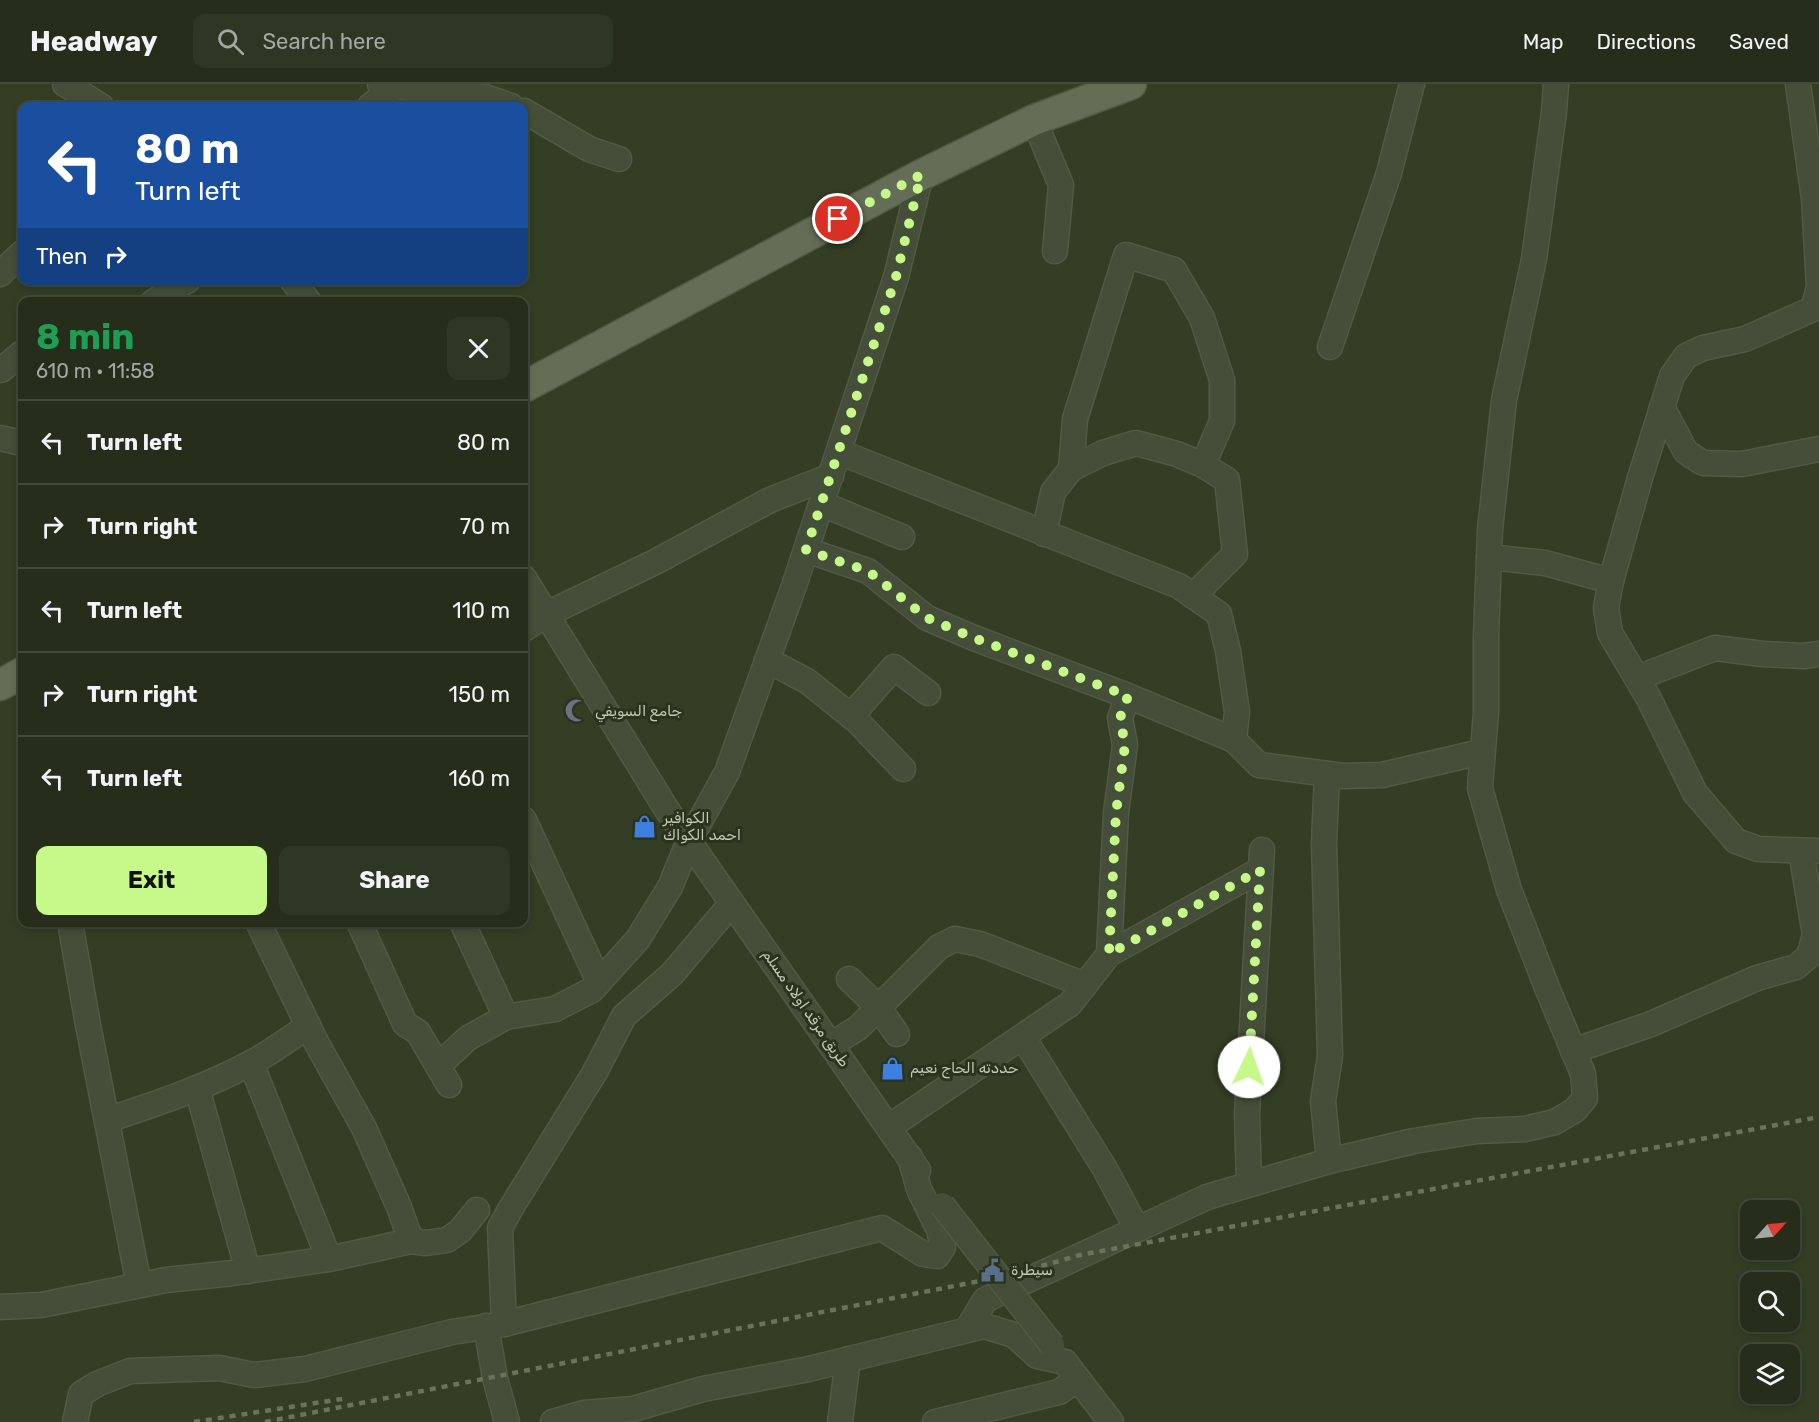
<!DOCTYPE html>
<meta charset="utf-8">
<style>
:root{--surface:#262e1b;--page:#2e3624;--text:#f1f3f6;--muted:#a4a8a3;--line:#424a3a;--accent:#c6f88a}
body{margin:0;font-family:Rubik,"Noto Sans Arabic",sans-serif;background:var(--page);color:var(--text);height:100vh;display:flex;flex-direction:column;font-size:22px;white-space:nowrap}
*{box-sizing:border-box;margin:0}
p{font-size:20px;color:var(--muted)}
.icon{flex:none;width:33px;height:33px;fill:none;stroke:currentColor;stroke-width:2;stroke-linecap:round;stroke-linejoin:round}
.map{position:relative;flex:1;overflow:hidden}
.panel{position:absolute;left:18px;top:213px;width:510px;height:630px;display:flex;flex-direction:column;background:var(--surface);border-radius:12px;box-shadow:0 3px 9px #0003,0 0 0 2px var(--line)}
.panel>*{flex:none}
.top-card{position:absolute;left:18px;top:18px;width:510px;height:183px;border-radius:12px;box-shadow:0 3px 9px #0003,0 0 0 2px var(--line);background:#1a4fa0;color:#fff;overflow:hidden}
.needle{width:39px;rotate:63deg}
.buttons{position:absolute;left:1740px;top:1116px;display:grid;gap:12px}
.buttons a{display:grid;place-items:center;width:60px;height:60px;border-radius:12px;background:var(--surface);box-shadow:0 3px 9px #0003,0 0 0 2px var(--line);font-size:30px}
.pin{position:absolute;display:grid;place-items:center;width:51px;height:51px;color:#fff;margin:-26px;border:3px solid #fff;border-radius:50%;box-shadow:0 2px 6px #0007}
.me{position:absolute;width:66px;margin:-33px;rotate:3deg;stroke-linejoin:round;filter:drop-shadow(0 0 4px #0008)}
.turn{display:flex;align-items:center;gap:21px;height:126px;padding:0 18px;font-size:27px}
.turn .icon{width:78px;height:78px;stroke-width:2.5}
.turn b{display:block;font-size:42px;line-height:51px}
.then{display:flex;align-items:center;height:57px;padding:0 18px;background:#0003;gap:12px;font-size:22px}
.round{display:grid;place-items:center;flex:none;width:63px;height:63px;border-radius:12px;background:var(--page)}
.summary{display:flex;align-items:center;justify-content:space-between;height:102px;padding:0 18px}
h1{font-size:36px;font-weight:700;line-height:45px;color:#1e9e55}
.primary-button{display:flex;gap:12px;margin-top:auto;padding:12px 18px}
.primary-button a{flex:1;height:69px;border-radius:12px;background:var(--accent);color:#111;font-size:24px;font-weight:700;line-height:69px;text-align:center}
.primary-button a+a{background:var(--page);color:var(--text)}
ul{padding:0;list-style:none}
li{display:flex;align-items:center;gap:18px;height:84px;padding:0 18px;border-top:2px solid var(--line)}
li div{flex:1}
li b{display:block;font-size:22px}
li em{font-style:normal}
header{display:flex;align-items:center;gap:36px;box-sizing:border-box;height:84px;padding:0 30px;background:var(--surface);border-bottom:2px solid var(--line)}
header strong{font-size:28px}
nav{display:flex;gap:33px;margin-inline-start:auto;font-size:21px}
.search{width:420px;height:54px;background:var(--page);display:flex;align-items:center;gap:15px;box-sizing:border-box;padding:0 21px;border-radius:12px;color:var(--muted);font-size:22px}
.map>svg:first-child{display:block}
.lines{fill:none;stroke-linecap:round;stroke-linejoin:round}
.minor-casing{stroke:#505a44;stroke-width:27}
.major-casing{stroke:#505a44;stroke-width:33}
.minor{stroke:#444e38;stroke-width:24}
.major{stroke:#646e56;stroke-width:30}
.rail{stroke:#69755a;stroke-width:4.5;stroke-dasharray:6 6;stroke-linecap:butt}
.minor-bridge-casing{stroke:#505a44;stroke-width:27;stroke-linecap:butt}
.minor-bridge{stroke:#444e38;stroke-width:24}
.route{stroke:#c6f88a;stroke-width:10;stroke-dasharray:0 18}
.labels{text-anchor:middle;stroke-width:6;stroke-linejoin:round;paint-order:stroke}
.poi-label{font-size:15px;fill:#bfc9b4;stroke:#29331d;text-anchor:start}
.street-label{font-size:15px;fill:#bfc9b4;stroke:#29331d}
</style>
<header>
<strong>Headway</strong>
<div class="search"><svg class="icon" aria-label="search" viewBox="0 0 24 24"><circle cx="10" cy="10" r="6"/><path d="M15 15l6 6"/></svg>Search here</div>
<nav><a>Map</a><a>Directions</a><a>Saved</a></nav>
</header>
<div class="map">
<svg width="1819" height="1338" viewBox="0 0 1819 1338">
<rect width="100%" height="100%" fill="#333e24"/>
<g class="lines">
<defs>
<g id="minor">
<polyline points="65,0 101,22"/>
<polyline points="380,0 485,13 511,22"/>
<polyline points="1798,0 1814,115 1819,203 1813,225 1745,255 1703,264 1686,272 1672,292 1640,394 1611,497 1606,524 1610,549 1648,613 1695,709 1736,757 1758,765 1819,767"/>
<polyline points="370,22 396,2"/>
<polyline points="524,27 589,65 619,75"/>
<polyline points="1034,36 1061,101 1055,167"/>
<polyline points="0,190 22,169"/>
<polyline points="292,196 309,218"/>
<polyline points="153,218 188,196"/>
<polyline points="1330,263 1389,89 1412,0"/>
<polyline points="0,284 1,286 22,269"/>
<polyline points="1662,323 1686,368 1703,379 1742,380 1819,365"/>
<polyline points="0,354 22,359"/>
<polyline points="839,368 1179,502 1219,530 1228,567 1237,628 1234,656 1259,681 1344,692 1382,691 1481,668"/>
<polyline points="1071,385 1075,335 1126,171 1174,186 1202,234 1222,296 1222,337 1203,381"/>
<polyline points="822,420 902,453"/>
<polyline points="1044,450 1053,408 1071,385 1103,369 1136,359 1177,370 1203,381 1227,396 1235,470 1193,512"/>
<polyline points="806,466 868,487 927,534 974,554 1128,612 1234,656"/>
<polyline points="1489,473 1545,479 1611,497"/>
<polyline points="524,494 667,726 918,1086"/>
<polyline points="524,545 547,530 655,478 770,416 831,392"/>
<polyline points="767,576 807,597 857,637 903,685"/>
<polyline points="1637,594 1715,564 1763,570 1804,572 1819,570"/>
<polyline points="851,632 894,583 928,609"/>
<polyline points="1327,690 1324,759 1330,972 1323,1017 1329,1077"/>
<polyline points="524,736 599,898"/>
<polyline points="70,838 88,941 139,1201"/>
<polyline points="258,838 316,958 364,1044 399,1123 411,1157"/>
<polyline points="359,838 405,940 418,948 449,1001"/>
<polyline points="462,838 506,933"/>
<polyline points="1109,870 1116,729 1125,661 1120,634 1128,612"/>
<polyline points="849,895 878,923 897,950"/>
<polyline points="1023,953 1105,1085 1137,1145"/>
<polyline points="832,960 858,944 939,863 955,855 980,860 1085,901"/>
<polyline points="1573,967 1651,940 1757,894 1796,883 1809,872 1815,851 1801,767"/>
<polyline points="251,979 329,1175"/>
<polyline points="438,982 468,954 506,933 555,925 592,906 638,855 670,803 689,757 727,688 794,502 896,193 921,91"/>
<polyline points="197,1004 248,1187"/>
<path d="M107,1036C155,1020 204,1004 249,980C270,969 289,955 308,942"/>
<polyline points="889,1043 1070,920 1109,870 1260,786"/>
<polyline points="1249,1100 1247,1030 1262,766"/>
<polyline points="0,1223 41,1221 166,1196 233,1189 329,1175 411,1157 426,1159 447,1156 460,1147 477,1126"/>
<polyline points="504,1240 500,1144 511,1124 595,988 624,932 672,890 732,819"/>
<polyline points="486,1242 495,1294 507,1338"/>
<polyline points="967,1246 985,1216 1207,1113 1329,1077 1414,1057 1477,1047 1525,1045 1555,1038 1575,1026 1585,1014 1583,990 1548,906 1509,806 1480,704 1486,628 1486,553 1490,446 1504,316 1534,175 1554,28 1556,0"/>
<polyline points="1068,1282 1111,1338"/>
<polyline points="75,1338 81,1310 97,1300 130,1287 219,1284 254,1291 305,1285 452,1248 504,1240 882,1144 923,1170 937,1172 943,1163 939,1146 919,1105 910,1073"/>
<polyline points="553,1338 584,1329 633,1325 703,1305 809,1285 984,1242 1014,1251 1037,1272 1065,1278"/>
<polyline points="840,1338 848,1275"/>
<polyline points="935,1338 1059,1308 1078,1295"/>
</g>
<g id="major">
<polyline points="524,303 921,91 1034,36 1131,0"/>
<polyline points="0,601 22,589"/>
</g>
</defs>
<use href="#minor" class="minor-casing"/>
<use href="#major" class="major-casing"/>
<use href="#minor" class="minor"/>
<use href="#major" class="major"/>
<g class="rail">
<polyline points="194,1338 348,1314"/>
<polyline points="265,1338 1010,1191 1080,1171 1819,1033"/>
</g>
<defs>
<polyline id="minor-bridge" points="942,1121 1052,1261"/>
</defs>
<use href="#minor-bridge" class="minor-bridge-casing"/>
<use href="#minor-bridge" class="minor-bridge"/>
</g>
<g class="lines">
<polyline class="route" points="838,135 921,91 896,193 806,466 868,487 927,534 974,554 1128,612 1120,634 1125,661 1116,729 1109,870 1260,786 1249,983"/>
</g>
<defs>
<symbol id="mosque-bare" viewBox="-9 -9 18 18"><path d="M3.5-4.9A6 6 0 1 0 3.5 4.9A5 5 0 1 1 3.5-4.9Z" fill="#6b7280" stroke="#29331d" stroke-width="2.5" paint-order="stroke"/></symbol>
<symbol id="shop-bare" viewBox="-9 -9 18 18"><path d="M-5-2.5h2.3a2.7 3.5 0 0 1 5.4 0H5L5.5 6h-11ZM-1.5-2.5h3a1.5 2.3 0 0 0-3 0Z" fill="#3f7fe0" stroke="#29331d" stroke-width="2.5" paint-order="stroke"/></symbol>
<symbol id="civic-bare" viewBox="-9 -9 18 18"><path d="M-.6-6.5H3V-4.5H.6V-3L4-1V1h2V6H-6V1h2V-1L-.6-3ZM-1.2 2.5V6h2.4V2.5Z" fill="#5c6f8a" stroke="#29331d" stroke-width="2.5" paint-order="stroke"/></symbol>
</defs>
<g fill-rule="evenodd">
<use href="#mosque-bare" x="560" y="610" width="33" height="33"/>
<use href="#shop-bare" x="628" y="726" width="33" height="33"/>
<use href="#shop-bare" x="876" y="968" width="33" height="33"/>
<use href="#civic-bare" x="976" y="1170" width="33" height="33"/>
</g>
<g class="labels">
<g class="poi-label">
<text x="595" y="632">جامع السويفي</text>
<text x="663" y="739">الكوافير<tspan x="663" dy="17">احمد الكواك</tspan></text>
<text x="910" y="989">حددته الحاج نعيم</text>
<text x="1011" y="1191">سيطرة</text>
</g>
<g class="street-label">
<text transform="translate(806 924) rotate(55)" y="5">طريق مرقد اولاد مسلم</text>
</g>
</g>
</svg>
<div class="buttons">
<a><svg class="needle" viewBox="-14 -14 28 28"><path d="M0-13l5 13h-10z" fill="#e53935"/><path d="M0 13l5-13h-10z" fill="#a4a8a3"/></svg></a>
<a><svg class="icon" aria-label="search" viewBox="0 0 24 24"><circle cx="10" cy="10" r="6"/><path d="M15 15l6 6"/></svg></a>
<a><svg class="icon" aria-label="layers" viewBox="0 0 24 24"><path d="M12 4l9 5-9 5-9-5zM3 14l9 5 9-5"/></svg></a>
</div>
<div class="pin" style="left:838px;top:135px;background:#d93025"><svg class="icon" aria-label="arrive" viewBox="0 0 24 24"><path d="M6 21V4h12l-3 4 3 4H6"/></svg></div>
<svg class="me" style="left:1249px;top:983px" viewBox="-20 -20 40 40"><circle r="19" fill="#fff"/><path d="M0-13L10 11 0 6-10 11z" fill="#c6f88a"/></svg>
<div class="top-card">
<div class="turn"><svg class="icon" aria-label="left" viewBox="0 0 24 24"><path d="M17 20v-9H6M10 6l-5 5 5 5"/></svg><div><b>80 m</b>Turn left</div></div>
<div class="then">Then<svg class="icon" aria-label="right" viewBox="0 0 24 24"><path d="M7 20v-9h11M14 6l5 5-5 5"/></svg></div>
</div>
<section class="panel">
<div class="summary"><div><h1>8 min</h1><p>610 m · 11:58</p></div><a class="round"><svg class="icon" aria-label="close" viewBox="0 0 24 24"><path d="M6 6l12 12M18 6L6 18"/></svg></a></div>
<ul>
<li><svg class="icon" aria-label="left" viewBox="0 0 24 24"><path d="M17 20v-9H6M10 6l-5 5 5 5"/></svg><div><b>Turn left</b></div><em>80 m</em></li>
<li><svg class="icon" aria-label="right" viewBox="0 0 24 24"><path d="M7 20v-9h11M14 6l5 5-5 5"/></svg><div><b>Turn right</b></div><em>70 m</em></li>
<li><svg class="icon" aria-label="left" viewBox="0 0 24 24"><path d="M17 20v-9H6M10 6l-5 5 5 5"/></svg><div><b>Turn left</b></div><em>110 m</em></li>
<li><svg class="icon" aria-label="right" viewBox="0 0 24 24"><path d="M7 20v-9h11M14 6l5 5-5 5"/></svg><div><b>Turn right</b></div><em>150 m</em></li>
<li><svg class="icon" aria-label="left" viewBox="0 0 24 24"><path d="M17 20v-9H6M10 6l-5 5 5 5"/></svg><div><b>Turn left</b></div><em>160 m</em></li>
</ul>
<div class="primary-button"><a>Exit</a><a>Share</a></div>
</section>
</div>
